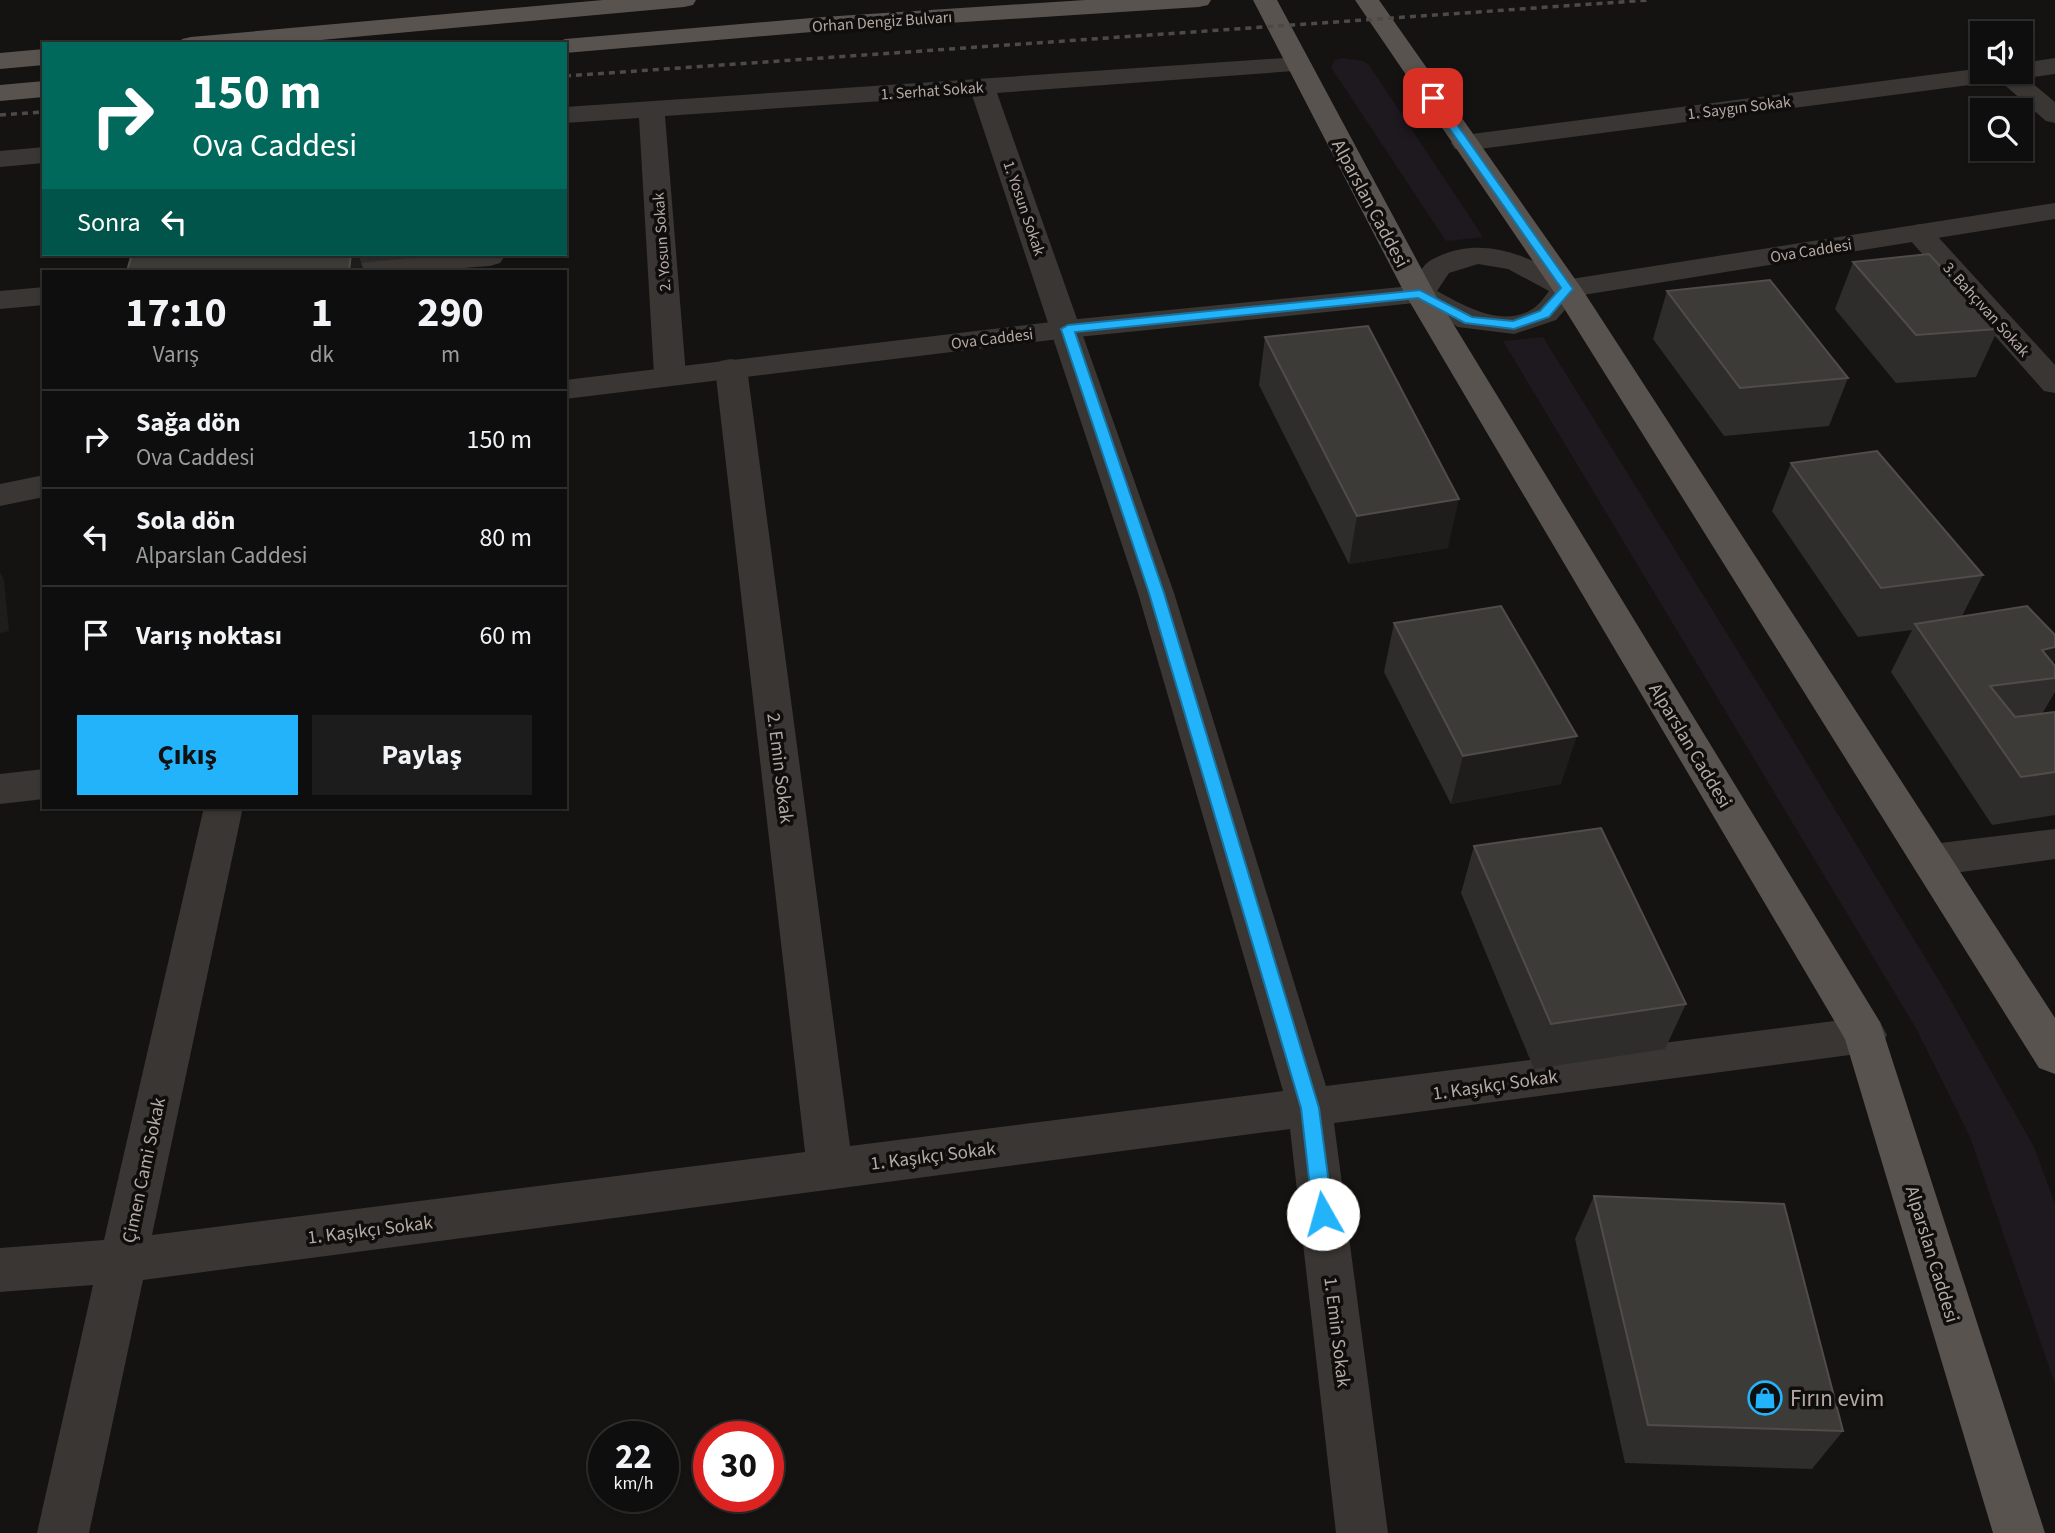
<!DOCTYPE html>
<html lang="tr">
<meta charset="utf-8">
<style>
:root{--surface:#0f0e0e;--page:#1d1c1c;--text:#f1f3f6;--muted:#9b9c9e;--line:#2f2e2e;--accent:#23b3fb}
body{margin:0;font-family:"Source Sans 3",sans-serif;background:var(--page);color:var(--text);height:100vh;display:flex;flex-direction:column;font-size:26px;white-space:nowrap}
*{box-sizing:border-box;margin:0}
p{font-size:23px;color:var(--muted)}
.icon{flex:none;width:38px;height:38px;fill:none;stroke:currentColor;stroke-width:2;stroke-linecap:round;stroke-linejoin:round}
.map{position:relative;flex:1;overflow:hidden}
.details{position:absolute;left:42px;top:270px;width:525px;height:539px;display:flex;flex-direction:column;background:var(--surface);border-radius:0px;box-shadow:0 2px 5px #0004,0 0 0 2px var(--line)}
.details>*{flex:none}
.hud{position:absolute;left:42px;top:42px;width:525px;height:214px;border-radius:0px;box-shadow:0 2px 5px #0004,0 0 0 2px var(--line);background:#00695c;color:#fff;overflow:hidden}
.tools{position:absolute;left:1970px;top:21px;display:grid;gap:14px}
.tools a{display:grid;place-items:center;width:63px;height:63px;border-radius:0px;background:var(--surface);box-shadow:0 2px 5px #0004,0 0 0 2px var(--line);font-size:35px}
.speed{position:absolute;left:588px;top:1421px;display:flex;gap:14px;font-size:35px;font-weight:700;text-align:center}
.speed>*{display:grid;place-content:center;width:91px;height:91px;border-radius:50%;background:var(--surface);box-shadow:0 2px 5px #0004,0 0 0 2px var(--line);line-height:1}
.speed small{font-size:18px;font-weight:400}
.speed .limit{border:10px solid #d22;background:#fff;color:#111}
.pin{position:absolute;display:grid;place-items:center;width:60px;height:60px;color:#fff;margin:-30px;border-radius:14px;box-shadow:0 4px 10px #0006}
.me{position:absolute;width:77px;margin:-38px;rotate:353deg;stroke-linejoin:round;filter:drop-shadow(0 0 5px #0008)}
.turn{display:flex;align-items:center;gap:24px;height:147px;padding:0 35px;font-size:32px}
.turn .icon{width:91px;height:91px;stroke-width:2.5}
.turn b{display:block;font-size:49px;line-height:60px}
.then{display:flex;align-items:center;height:66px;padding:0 35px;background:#0003;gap:14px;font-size:26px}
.eta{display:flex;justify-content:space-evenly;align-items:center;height:119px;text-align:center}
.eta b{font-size:42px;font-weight:700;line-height:49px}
.button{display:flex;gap:14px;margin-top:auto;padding:14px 35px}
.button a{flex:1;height:80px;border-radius:0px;background:var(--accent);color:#111;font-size:28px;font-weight:700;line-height:80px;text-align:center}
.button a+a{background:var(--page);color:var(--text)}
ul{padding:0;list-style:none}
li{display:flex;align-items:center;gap:21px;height:98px;padding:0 35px;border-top:2px solid var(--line)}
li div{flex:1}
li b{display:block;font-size:26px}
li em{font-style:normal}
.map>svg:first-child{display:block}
.green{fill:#1e181f}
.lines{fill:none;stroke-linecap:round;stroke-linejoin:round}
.minor{fill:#393633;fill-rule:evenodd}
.tertiary{fill:#393633;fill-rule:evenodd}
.primary{fill:#58534f;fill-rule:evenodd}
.rail{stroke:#4e4946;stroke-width:3.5;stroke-dasharray:6 5;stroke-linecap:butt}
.wall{fill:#2f2d2b}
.shaded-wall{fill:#1e1d1c}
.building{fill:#3d3b38;stroke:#504c49;stroke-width:2}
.route{fill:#23b3fb;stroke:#1774a3;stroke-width:2}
.labels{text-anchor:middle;stroke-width:7;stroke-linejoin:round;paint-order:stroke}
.far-street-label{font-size:16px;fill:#b5aaa3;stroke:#0f0e0d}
.street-label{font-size:19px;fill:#b5aaa3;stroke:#0f0e0d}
.near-poi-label{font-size:23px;fill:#b5aaa3;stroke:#0f0e0d;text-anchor:start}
</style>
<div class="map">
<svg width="2055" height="1533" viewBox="0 0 2055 1533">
<rect width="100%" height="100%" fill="#141312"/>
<g class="green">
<polygon points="1342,58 1363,61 1369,65 1483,237 1446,241 1331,67 1335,60"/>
<polygon points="1543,337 1780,719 1946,992 2034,1147 2055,1204 2055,1384 1970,1137 1917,1030 1503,341"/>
</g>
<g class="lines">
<g class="minor">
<polygon points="1299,57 1308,60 1312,65 1308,70 997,93 1174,593 1326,1086 1865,1017 1880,1022 1887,1035 1880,1048 1865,1053 1334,1123 1388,1533 1336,1533 1290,1129 143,1280 89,1533 37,1533 93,1285 0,1292 0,1248 104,1240 204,807 243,807 152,1235 805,1152 715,368 720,361 731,359 742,361 747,368 850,1146 1283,1091 1138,593 972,95 665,116 686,375 681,382 670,384 659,382 654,375 639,118 565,123 565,107"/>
<polygon points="2055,58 2055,74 2026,78 2055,102 2055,123 2046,121 2000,81 1464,151 1455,149 1451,143 1455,137 1464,135 1983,68 1983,72 2021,72 2021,63"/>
<polygon points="44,147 44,163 0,167 0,151"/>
<polygon points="1919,224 1929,227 2055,365 2055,393 2044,391 1909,239 1905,233 1909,227"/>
<polygon points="427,254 502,254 504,257 500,263 490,266 426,271 313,271 318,265 328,262"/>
<polygon points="44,287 44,305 0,309 0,291"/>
<polygon points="44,769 44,799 0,804 0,774"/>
<polygon points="2055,829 2055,859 1932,876 1918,871 1912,860 1918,849 1932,844"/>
</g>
<g class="tertiary">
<path d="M2055,203V219L1577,296L1556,320L1514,334L1458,327L1415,303L1068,338L565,399V380L1068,320L1411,286C1416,278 1423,264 1431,260C1481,233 1526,256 1571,279ZM1478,264L1508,269L1549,291C1545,296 1540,304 1534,308C1503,329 1465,306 1437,291L1449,273Z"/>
<polygon points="44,475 44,497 0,506 0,484"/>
</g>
<g class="primary">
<polygon points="603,0 696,0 693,5 684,7 277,44 179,44 182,39 191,37"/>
<polygon points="1085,0 1211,0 1208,5 1199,7 823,31 565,53 565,44 554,44 565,39 823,17"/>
<polygon points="1253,0 1277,0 1435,294 1880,1022 2045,1533 1993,1533 1845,1039 1405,294"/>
<polygon points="1355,0 1379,0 1582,289 2055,1018 2055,1074 2039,1068 1552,289"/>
<polygon points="44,49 44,65 0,69 0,53"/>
<polygon points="44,81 44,97 0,101 0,85"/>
</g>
<g class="rail">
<polyline points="565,76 1649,0"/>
<polyline points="0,115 44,112"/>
</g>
</g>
<g class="wall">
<polygon points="163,254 450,254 361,263 364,271 127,271"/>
<polygon points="1853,262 1998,329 1976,377 1896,383 1835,309"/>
<polygon points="1667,291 1848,378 1829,426 1724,436 1653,339"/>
<polygon points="1265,337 1448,548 1349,564 1259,385"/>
<polygon points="1791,463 1983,575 1962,616 2055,635 2055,659 2053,663 2055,666 2055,692 2042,714 2055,712 2055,815 1992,825 1891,672 1912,630 1858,637 1772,511"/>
<polygon points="1394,623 1561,784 1451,804 1384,672"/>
<polygon points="1474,846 1686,1004 1665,1049 1534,1069 1461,893"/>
<polygon points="1594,1196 1843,1431 1812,1469 1625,1463 1575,1239"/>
</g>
<g class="shaded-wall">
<polygon points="351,254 358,254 364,271 349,271"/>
<polygon points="1459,499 1448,548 1349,564 1357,516"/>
<polygon points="0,572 4,580 9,631 0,633"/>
<polygon points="2055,647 2055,659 2043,679 2042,650"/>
<polygon points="1577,736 1561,784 1451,804 1463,756"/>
</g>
<g class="building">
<polygon points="163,254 351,254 349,271 127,271 131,257"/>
<polygon points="1929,254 1998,329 1916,335 1853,262"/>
<polygon points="1770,280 1848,378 1740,388 1667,291"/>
<polygon points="1368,326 1459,499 1357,516 1265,337"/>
<polygon points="1877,451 1983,575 1881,588 1791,463"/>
<polygon points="1501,606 1577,736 1463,756 1394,623"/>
<polygon points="2027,606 2055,635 2055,647 2042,650 2055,666 2055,678 1990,686 2015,717 2055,712 2055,772 2021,777 1915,624"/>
<polygon points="1601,828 1686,1004 1551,1024 1474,846"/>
<polygon points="1594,1196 1784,1204 1843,1431 1648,1425"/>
</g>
<polygon class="route" points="1429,96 1437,96 1573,289 1549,317 1514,329 1465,323 1418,298 1075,332 1164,593 1319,1108 1333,1214 1330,1221 1323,1223 1316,1221 1313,1214 1301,1108 1149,593 1061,329 1068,325 1420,290 1472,317 1513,321 1540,311 1561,288 1428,98"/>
<defs>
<symbol id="shop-ring" viewBox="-11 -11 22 22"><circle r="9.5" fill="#0f0e0d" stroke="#23b3fb" stroke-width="1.5"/><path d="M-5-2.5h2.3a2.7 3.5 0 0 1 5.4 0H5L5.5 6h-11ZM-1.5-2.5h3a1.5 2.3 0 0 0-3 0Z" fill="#23b3fb"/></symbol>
</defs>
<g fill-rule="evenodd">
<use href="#shop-ring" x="1746" y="1379" width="38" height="38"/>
</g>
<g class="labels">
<g class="far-street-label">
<text transform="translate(882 21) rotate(-4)" y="6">Orhan Dengiz Bulvarı</text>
<text transform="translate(932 90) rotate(-4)" y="6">1. Serhat Sokak</text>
<text transform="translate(1739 107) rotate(-7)" y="6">1. Saygın Sokak</text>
<text transform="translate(1025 208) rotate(71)" y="6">1. Yosun Sokak</text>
<text transform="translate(661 242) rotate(-94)" y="6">2. Yosun Sokak</text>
<text transform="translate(1811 250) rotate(-9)" y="6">Ova Caddesi</text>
<text transform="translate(1987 309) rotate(48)" y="6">3. Bahçıvan Sokak</text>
<text transform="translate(992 338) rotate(-7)" y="6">Ova Caddesi</text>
</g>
<g class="street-label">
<text transform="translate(1371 203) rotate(62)" y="7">Alparslan Caddesi</text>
<text transform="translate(1691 745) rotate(59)" y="7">Alparslan Caddesi</text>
<text transform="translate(781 768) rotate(83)" y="7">2. Emin Sokak</text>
<text transform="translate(1495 1084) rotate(-8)" y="7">1. Kaşıkçı Sokak</text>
<text transform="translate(933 1155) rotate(-7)" y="7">1. Kaşıkçı Sokak</text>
<text transform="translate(143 1170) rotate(-78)" y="7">Çimen Cami Sokak</text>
<text transform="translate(370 1229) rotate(-7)" y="7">1. Kaşıkçı Sokak</text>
<text transform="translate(1933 1254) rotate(73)" y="7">Alparslan Caddesi</text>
<text transform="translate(1338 1332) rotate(83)" y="7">1. Emin Sokak</text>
</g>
<g class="near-poi-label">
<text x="1790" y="1406">Fırın evim</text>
</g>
</g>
</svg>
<div class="tools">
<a><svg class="icon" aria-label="sound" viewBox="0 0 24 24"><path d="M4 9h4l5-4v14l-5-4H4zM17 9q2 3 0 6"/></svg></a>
<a><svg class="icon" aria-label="search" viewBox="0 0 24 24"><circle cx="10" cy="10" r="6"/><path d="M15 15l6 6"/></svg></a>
</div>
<div class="speed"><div>22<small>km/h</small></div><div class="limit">30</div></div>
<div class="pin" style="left:1433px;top:98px;background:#d93025"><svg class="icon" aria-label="arrive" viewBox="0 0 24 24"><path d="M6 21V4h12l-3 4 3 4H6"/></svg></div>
<svg class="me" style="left:1323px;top:1214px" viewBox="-20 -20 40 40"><circle r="19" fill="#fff"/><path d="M0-13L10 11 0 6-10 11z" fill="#23b3fb"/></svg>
<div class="hud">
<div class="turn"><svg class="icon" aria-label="right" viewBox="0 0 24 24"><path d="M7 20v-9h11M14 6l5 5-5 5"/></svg><div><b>150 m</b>Ova Caddesi</div></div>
<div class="then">Sonra<svg class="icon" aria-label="left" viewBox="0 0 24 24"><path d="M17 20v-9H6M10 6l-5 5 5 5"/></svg></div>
</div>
<section class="details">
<div class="eta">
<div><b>17:10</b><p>Varış</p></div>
<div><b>1</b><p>dk</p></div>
<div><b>290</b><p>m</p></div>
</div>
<ul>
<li><svg class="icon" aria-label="right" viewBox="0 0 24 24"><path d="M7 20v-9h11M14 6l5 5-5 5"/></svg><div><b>Sağa dön</b><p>Ova Caddesi</p></div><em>150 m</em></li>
<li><svg class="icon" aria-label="left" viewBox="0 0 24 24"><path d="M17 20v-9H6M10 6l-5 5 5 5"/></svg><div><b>Sola dön</b><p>Alparslan Caddesi</p></div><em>80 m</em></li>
<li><svg class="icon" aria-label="arrive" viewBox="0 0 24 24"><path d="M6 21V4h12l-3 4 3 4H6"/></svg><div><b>Varış noktası</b></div><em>60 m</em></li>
</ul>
<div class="button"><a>Çıkış</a><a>Paylaş</a></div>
</section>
</div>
